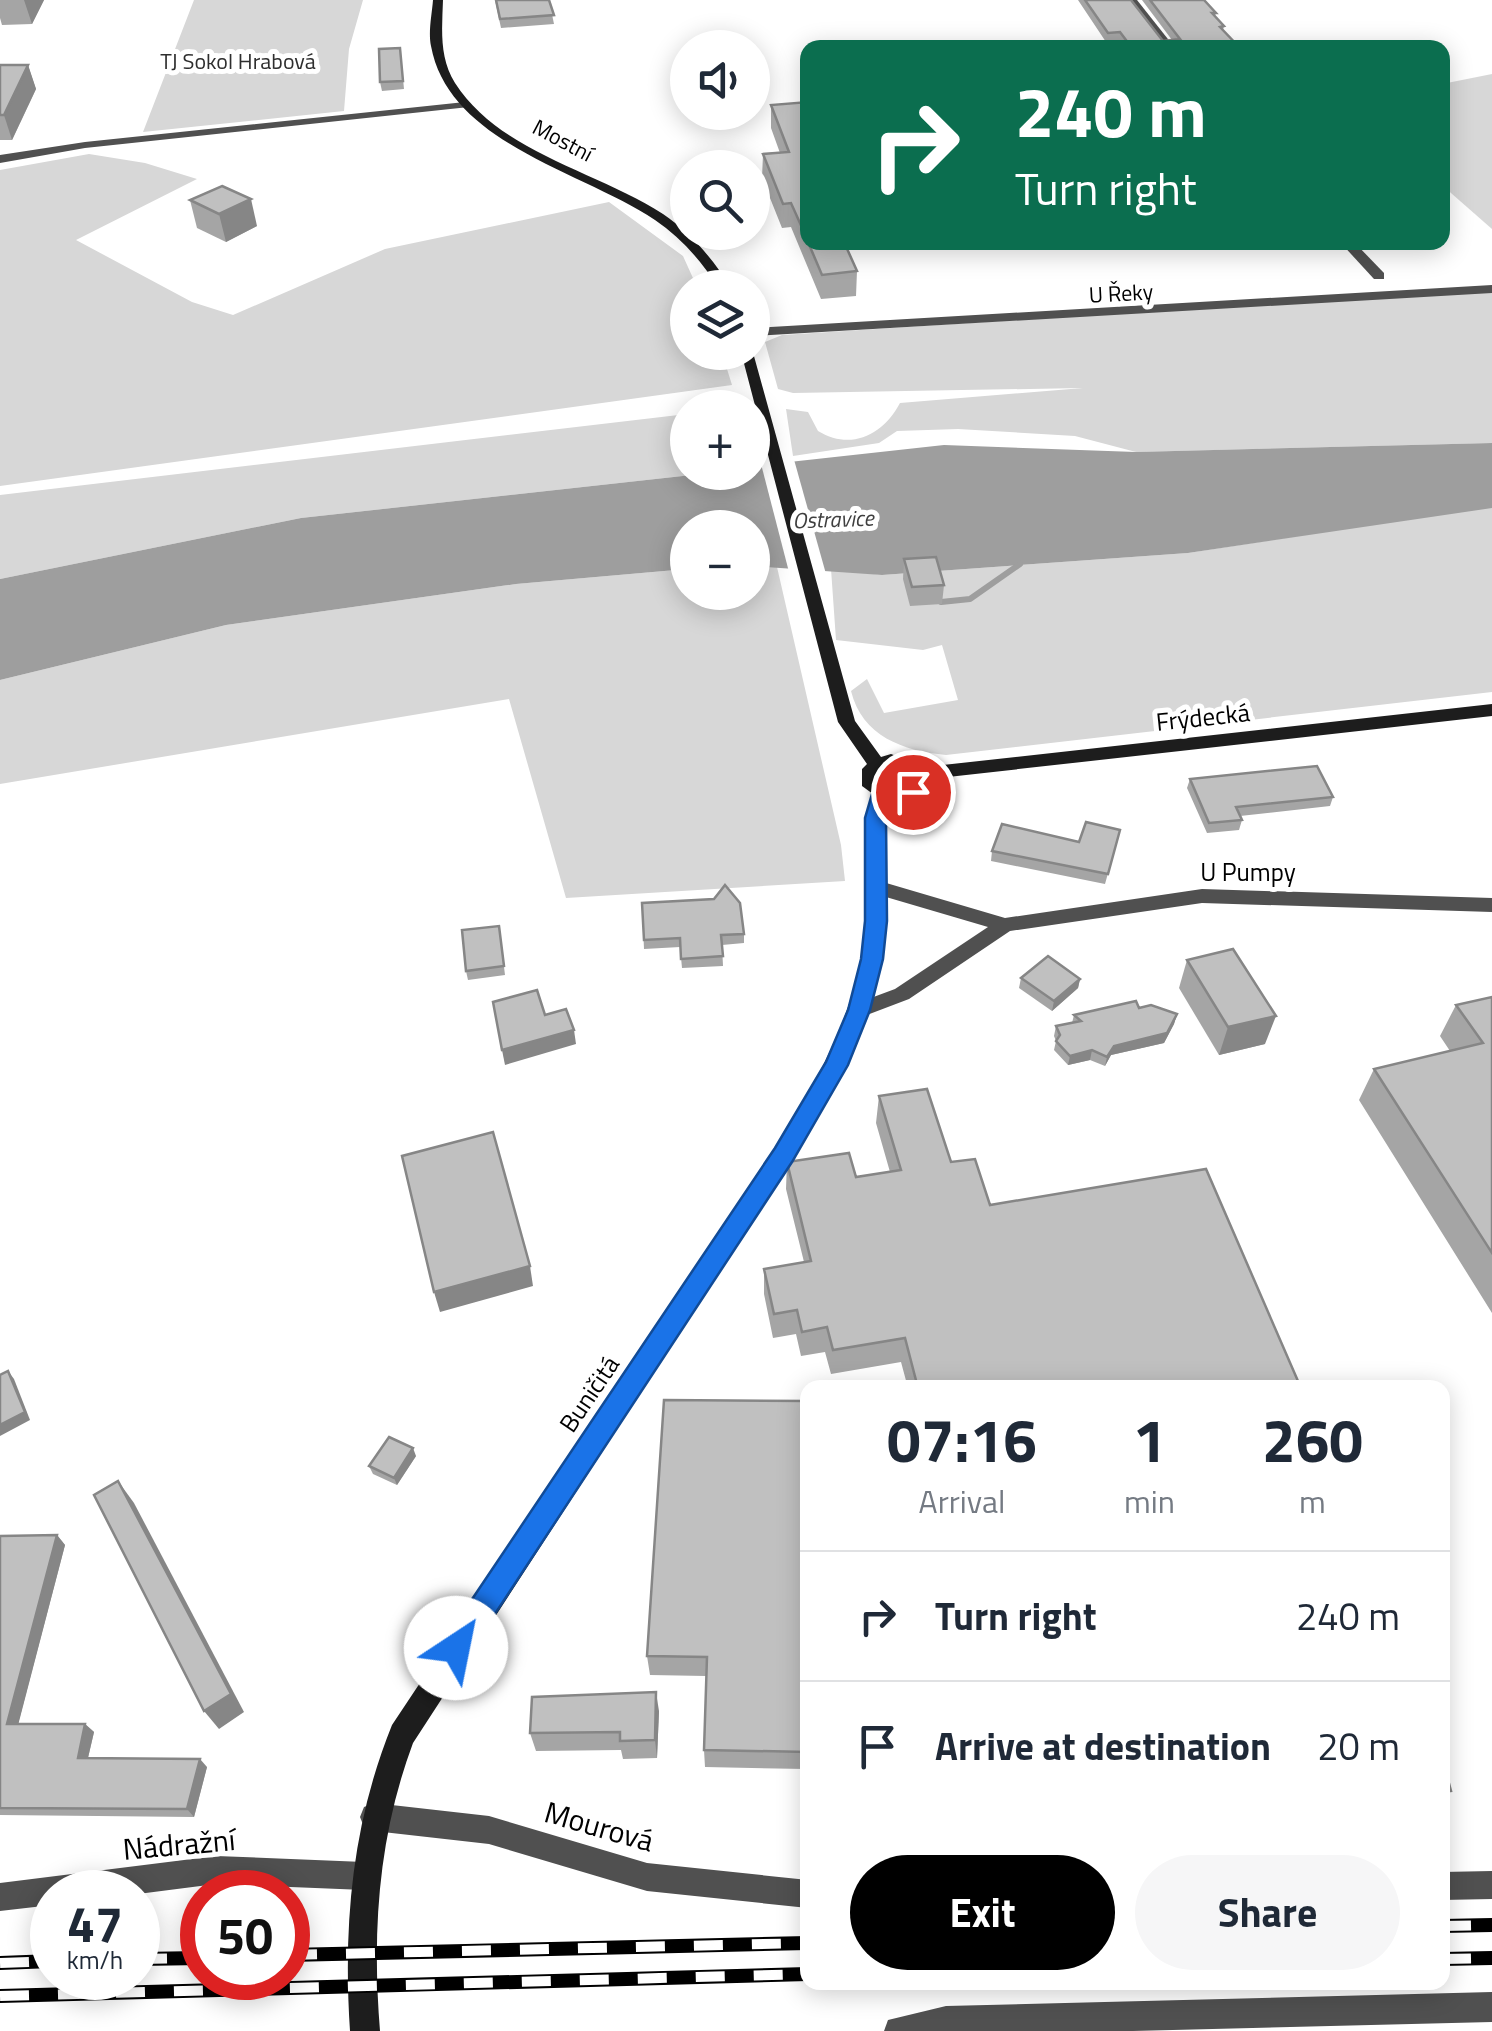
<!DOCTYPE html>
<meta charset="utf-8">
<style>
:root{--surface:#fff;--page:#f6f6f7;--text:#1f2937;--muted:#747a83;--line:#e0e1e3;--accent:#000}
body{margin:0;font-family:"Titillium Web",sans-serif;background:var(--page);color:var(--text);height:100vh;display:flex;flex-direction:column;font-size:38px;white-space:nowrap}
*{box-sizing:border-box;margin:0}
p{font-size:32px;color:var(--muted)}
.icon{flex:none;width:55px;height:55px;fill:none;stroke:currentColor;stroke-width:2;stroke-linecap:round;stroke-linejoin:round}
.map{position:relative;flex:1;overflow:hidden}
.side{position:absolute;left:800px;top:1380px;width:650px;height:610px;display:flex;flex-direction:column;background:var(--surface);border-radius:20px;box-shadow:0 5px 25px #0003}
.side>*{flex:none}
.banner{position:absolute;left:800px;top:40px;width:650px;height:210px;border-radius:20px;box-shadow:0 5px 25px #0003;background:#0b6e4f;color:#fff;overflow:hidden}
.controls{position:absolute;left:670px;top:30px;display:grid;gap:20px}
.controls a{display:grid;place-items:center;width:100px;height:100px;border-radius:50%;background:var(--surface);box-shadow:0 5px 25px #0003;font-size:50px}
.speed{position:absolute;left:30px;top:1870px;display:flex;gap:20px;font-size:50px;font-weight:700;text-align:center}
.speed>*{display:grid;place-content:center;width:130px;height:130px;border-radius:50%;background:var(--surface);box-shadow:0 5px 25px #0003;line-height:1}
.speed small{font-size:25px;font-weight:400}
.speed .limit{border:15px solid #d22;background:#fff;color:#111}
.pin{position:absolute;display:grid;place-items:center;width:85px;height:85px;color:#fff;margin:-42px;border:5px solid #fff;border-radius:50%;box-shadow:0 2px 10px #0007}
.me{position:absolute;width:110px;margin:-55px;rotate:34deg;stroke-linejoin:round;filter:drop-shadow(0 0 8px #0008)}
.turn{display:flex;align-items:center;gap:35px;height:210px;padding:0 50px;font-size:45px}
.turn .icon{width:130px;height:130px;stroke-width:2.5}
.turn b{display:block;font-size:70px;line-height:85px}
.eta{display:flex;justify-content:space-evenly;align-items:center;height:170px;text-align:center}
.eta b{font-size:60px;font-weight:700;line-height:70px}
.primary-button{display:flex;gap:20px;margin-top:auto;padding:20px 50px}
.primary-button a{flex:1;height:115px;border-radius:60px;background:var(--accent);color:#fff;font-size:40px;font-weight:700;line-height:115px;text-align:center}
.primary-button a+a{background:var(--page);color:var(--text)}
ul{padding:0;list-style:none}
li{display:flex;align-items:center;gap:30px;height:130px;padding:0 50px;border-top:2px solid var(--line)}
li div{flex:1}
li b{display:block;font-size:38px}
li em{font-style:normal}
.map>svg:first-child{display:block}
.green{fill:#d7d7d7}
.water{fill:#9e9e9e}
.pier{fill:#fff}
.lines{fill:none;stroke-linecap:round;stroke-linejoin:round}
.stream{stroke:#9e9e9e;stroke-width:6}
.street{fill:#505050;fill-rule:evenodd}
.secondary{fill:#1d1d1d;fill-rule:evenodd}
.rail-casing{stroke:#000;stroke-width:14}
.rail{stroke:#fff;stroke-width:10;stroke-dasharray:29;stroke-linecap:butt}
.wall{fill:#a5a5a5}
.shaded-wall{fill:#868686}
.building{fill:#c0c0c0;stroke:#868686;stroke-width:2.5}
.route{fill:#1a73e8;stroke:#114b97;stroke-width:2.5}
.labels{text-anchor:middle;stroke-width:10;stroke-linejoin:round;paint-order:stroke}
.far-park-label{font-size:22px;fill:#2e2e2e;stroke:#fff}
.far-street-label{font-size:22px;fill:#000;stroke:#fff}
.far-water-label{font-size:22px;font-style:italic;fill:#3f3f3f;stroke:#fff}
.street-label{font-size:25px;fill:#000;stroke:#fff}
.near-street-label{font-size:30px;fill:#000;stroke:#fff}
</style>
<div class="map">
<svg width="1492" height="2031" viewBox="0 0 1492 2031">
<rect width="100%" height="100%" fill="#fff"/>
<g class="green">
<polygon points="194,0 363,0 349,49 344,111 143,132"/>
<polygon points="1492,74 1492,229 1443,186 1442,84"/>
<polygon points="89,154 145,163 197,179 76,240 192,302 233,315 385,249 609,202 683,256 697,287 688,288 688,352 722,353 732,385 0,486 0,170"/>
<path d="M1492,290V443L1136,452L1075,436L958,429L897,431L879,443L793,456L786,409L808,412L818,431C851,451 883,435 900,403L1083,388L793,393L778,389L765,342L782,335Z"/>
<polygon points="687,414 688,472 710,473 301,518 0,579 0,495"/>
<path d="M1492,506V692L946,755C903,751 862,736 851,691L867,679L884,713L958,700L942,645L923,650L836,640L831,569L882,575L1188,553Z"/>
<polygon points="753,566 777,567 841,845 845,881 566,898 509,699 0,784 0,680 226,625 516,584 687,569 688,592 752,592"/>
</g>
<polygon class="water" points="1492,443 1492,508 1188,553 882,575 753,566 752,528 688,528 687,569 516,584 226,625 0,680 0,579 301,518 710,473 752,472 753,466 944,445 1136,452"/>
<polygon class="pier" points="793,456 826,574 789,572 760,460"/>
<g class="lines">
<polyline class="stream" points="941,602 970,599 1020,564"/>
<g class="street">
<polygon points="1127,0 1137,0 1175,48 1164,48"/>
<polygon points="465,102 471,105 469,107 85,148 0,163 0,155 85,142"/>
<polygon points="1340,242 1354,242 1384,273 1384,279 1374,279"/>
<polygon points="1492,285 1492,293 752,336 752,328"/>
<polygon points="876,880 1005,918 1202,889 1492,898 1492,912 1202,903 1010,931 909,999 859,1018 852,1015 849,1010 852,1005 895,989 988,927 869,892 867,887 869,882"/>
<polygon points="374,1803 489,1816 647,1863 808,1880 808,1908 647,1891 489,1844 374,1831 364,1827 360,1817 364,1807"/>
<polygon points="216,1856 364,1862 374,1866 378,1876 374,1886 364,1890 216,1884 138,1894 52,1892 52,1905 0,1911 0,1883"/>
<polygon points="1492,1871 1492,1899 1442,1900 1442,1872"/>
<polygon points="1492,1992 1492,2022 1133,2031 884,2031 888,2020 946,2006"/>
</g>
<g class="secondary">
<path d="M433,0H443C442,29 439,57 455,83C500,153 597,171 663,214C691,233 713,259 731,288H718C702,261 681,238 655,220C584,172 449,144 431,46C428,32 432,14 433,0Z"/>
<path d="M752,349L855,721L881,757L891,754L925,767L1492,704V716L930,779L923,793L895,803L889,802L886,826V907L882,955L866,1016L841,1073L791,1161L413,1743C378,1837 372,1932 380,2031H350C343,1925 352,1824 392,1725L775,1149C819,1079 859,1007 866,924C870,880 863,837 873,794L862,786V769L867,764L838,722L741,352H752ZM892,767L910,774V785L896,790L880,783V772Z"/>
</g>
<defs>
<g id="rail">
<polyline points="1442,1926 1492,1925"/>
<polyline points="288,1955 808,1943"/>
<polyline points="138,1959 202,1958"/>
<polyline points="1442,1959 1492,1958"/>
<polyline points="0,1963 52,1961"/>
<polyline points="0,1996 808,1974"/>
</g>
</defs>
<use href="#rail" class="rail-casing"/>
<use href="#rail" class="rail"/>
</g>
<g class="wall">
<polygon points="0,0 44,0 32,24 2,25 0,18"/>
<polygon points="495,0 549,0 554,24 501,28"/>
<polygon points="1078,0 1131,0 1163,41 1172,40 1142,0 1204,0 1216,13 1215,16 1224,26 1223,30 1240,48 1123,48 1119,41 1106,42"/>
<polygon points="400,48 404,89 382,91 380,82"/>
<polygon points="0,65 28,65 36,89 12,140 0,140"/>
<polygon points="808,102 808,242 857,271 856,296 821,299 791,227 782,228 762,178 763,154 780,153 771,128 771,105"/>
<polygon points="190,200 257,226 226,242 197,228"/>
<polygon points="904,559 944,585 942,604 910,606 903,579"/>
<polygon points="1190,779 1333,797 1330,806 1240,816 1242,820 1239,830 1207,833 1187,788"/>
<polygon points="1120,830 1105,884 991,861 992,851 1079,842"/>
<polygon points="642,903 744,934 744,943 722,945 723,966 682,968 680,947 644,949"/>
<polygon points="499,926 505,975 468,980 466,971"/>
<polygon points="1187,960 1265,1044 1219,1055 1179,988"/>
<polygon points="1021,978 1080,979 1078,988 1052,1011 1019,988"/>
<polygon points="1492,997 1492,1313 1359,1100 1374,1069 1450,1051 1440,1036 1456,1005"/>
<polygon points="1139,1008 1177,1014 1174,1024 1164,1043 1111,1055 1105,1066 1090,1060 1068,1065 1054,1050 1056,1041 1054,1036 1056,1026 1072,1023 1074,1015"/>
<polygon points="879,1096 951,1162 990,1205 1301,1388 908,1388 901,1362 831,1374 825,1352 801,1356 796,1334 773,1338 764,1294 764,1269 804,1262 786,1189 787,1162 856,1177 890,1172 876,1123"/>
<polygon points="808,1401 808,1754 806,1769 705,1767 704,1750 706,1676 650,1675 647,1656"/>
<polygon points="416,1456 397,1485 373,1474 369,1466"/>
<polygon points="57,1535 65,1545 18,1724 85,1724 94,1732 88,1758 207,1767 194,1817 0,1815 0,1536"/>
<polygon points="659,1711 657,1758 623,1759 621,1750 536,1751 530,1733"/>
</g>
<g class="shaded-wall">
<polygon points="24,0 44,0 32,24"/>
<polygon points="28,65 36,89 12,140 4,115"/>
<polygon points="251,199 257,226 226,242 219,214"/>
<polygon points="1080,979 1078,988 1052,1011 1054,1001"/>
<polygon points="1177,1014 1174,1024 1164,1043 1111,1055 1105,1066 1107,1057 1114,1046"/>
<polygon points="1276,1016 1265,1044 1219,1055 1228,1027"/>
<polygon points="574,1030 576,1044 505,1065 502,1050"/>
<polygon points="1092,1050 1090,1060 1068,1065 1070,1056"/>
<polygon points="530,1266 533,1286 440,1312 434,1292"/>
<polygon points="8,1371 14,1379 30,1420 0,1436 0,1425"/>
<polygon points="413,1448 416,1456 397,1485 394,1478"/>
<polygon points="118,1481 134,1503 244,1712 219,1729 204,1711"/>
<polygon points="57,1535 65,1545 16,1733 7,1724"/>
<polygon points="656,1692 659,1711 657,1758 655,1740"/>
<polygon points="85,1724 94,1732 86,1766 78,1758"/>
<polygon points="200,1759 207,1767 194,1817 187,1809"/>
</g>
<g class="building">
<polygon points="496,0 549,0 554,15 500,19"/>
<polygon points="1085,0 1131,0 1163,41 1180,39 1150,0 1204,0 1216,13 1212,13 1224,26 1220,27 1240,48 1132,48 1120,32 1108,33"/>
<polygon points="400,48 403,81 380,82 379,49"/>
<polygon points="0,65 28,65 4,115 0,115"/>
<polygon points="808,102 808,241 791,203 783,204 763,154 789,152 771,105"/>
<polygon points="222,186 251,199 219,214 190,200"/>
<polygon points="808,242 844,242 857,271 822,275"/>
<polygon points="936,557 944,585 912,587 904,559"/>
<polygon points="1317,766 1333,797 1236,807 1242,820 1209,823 1190,779"/>
<polygon points="1086,822 1120,830 1108,874 992,851 1002,824 1079,842"/>
<polygon points="725,885 740,903 744,934 721,935 723,956 681,959 680,938 644,940 642,903 714,899"/>
<polygon points="499,926 504,966 466,971 462,930"/>
<polygon points="1233,949 1276,1016 1228,1027 1187,960"/>
<polygon points="1048,956 1080,979 1054,1001 1021,978"/>
<polygon points="537,990 545,1015 566,1009 574,1030 502,1050 493,1002"/>
<polygon points="1492,997 1492,1253 1374,1069 1483,1043 1456,1005"/>
<polygon points="1136,1001 1139,1008 1151,1005 1177,1014 1167,1033 1114,1046 1107,1057 1092,1050 1070,1056 1056,1041 1060,1035 1056,1026 1081,1021 1074,1015"/>
<polygon points="927,1089 951,1162 975,1159 990,1205 1206,1169 1301,1388 1248,1388 1247,1384 1225,1388 918,1388 905,1338 833,1350 827,1327 802,1332 797,1310 774,1314 764,1269 811,1261 787,1162 849,1153 856,1177 901,1170 879,1096"/>
<polygon points="493,1132 530,1266 434,1292 402,1156"/>
<polygon points="8,1371 25,1412 0,1425 0,1375"/>
<polygon points="664,1400 808,1401 808,1752 704,1750 707,1657 647,1656"/>
<polygon points="389,1437 413,1448 394,1478 369,1466"/>
<polygon points="118,1481 231,1694 204,1711 94,1495"/>
<polygon points="57,1535 7,1724 85,1724 78,1758 200,1759 187,1809 0,1808 0,1536"/>
<polygon points="656,1692 655,1740 620,1741 620,1732 530,1733 532,1697"/>
<polygon points="1442,1757 1451,1791 1442,1792"/>
</g>
<polygon class="route" points="913,785 923,792 920,797 891,801 886,818 887,921 883,959 870,1010 848,1065 792,1162 466,1658 456,1663 446,1658 441,1648 446,1638 775,1148 826,1062 848,1010 861,959 865,921 865,818 872,794 882,787"/>
<g class="labels">
<g class="far-park-label">
<text x="238" y="69">TJ Sokol Hrabová</text>
</g>
<g class="far-street-label">
<text transform="translate(563 140) rotate(28)" y="8">Mostní</text>
<text transform="translate(1121 293) rotate(-3)" y="8">U Řeky</text>
</g>
<g class="far-water-label">
<text transform="translate(833 519) rotate(-2)" y="8">Ostravice</text>
</g>
<g class="street-label">
<text transform="translate(1203 717) rotate(-6)" y="9">Frýdecká</text>
<text x="1248" y="881">U Pumpy</text>
<text transform="translate(589 1394) rotate(-56)" y="9">Buničitá</text>
</g>
<g class="near-street-label">
<text transform="translate(599 1827) rotate(16)" y="10">Mourová</text>
<text transform="translate(179 1845) rotate(-5)" y="10">Nádražní</text>
</g>
</g>
</svg>
<div class="controls">
<a><svg class="icon" aria-label="sound" viewBox="0 0 24 24"><path d="M4 9h4l5-4v14l-5-4H4zM17 9q2 3 0 6"/></svg></a>
<a><svg class="icon" aria-label="search" viewBox="0 0 24 24"><circle cx="10" cy="10" r="6"/><path d="M15 15l6 6"/></svg></a>
<a><svg class="icon" aria-label="layers" viewBox="0 0 24 24"><path d="M12 4l9 5-9 5-9-5zM3 14l9 5 9-5"/></svg></a>
<a>+</a>
<a>−</a>
</div>
<div class="speed"><div>47<small>km/h</small></div><div class="limit">50</div></div>
<div class="pin" style="left:913px;top:792px;background:#d93025"><svg class="icon" aria-label="arrive" viewBox="0 0 24 24"><path d="M6 21V4h12l-3 4 3 4H6"/></svg></div>
<svg class="me" style="left:456px;top:1648px" viewBox="-20 -20 40 40"><circle r="19" fill="#fff"/><path d="M0-13L10 11 0 6-10 11z" fill="#1a73e8"/></svg>
<div class="banner">
<div class="turn"><svg class="icon" aria-label="right" viewBox="0 0 24 24"><path d="M7 20v-9h11M14 6l5 5-5 5"/></svg><div><b>240 m</b>Turn right</div></div>
</div>
<section class="side">
<div class="eta">
<div><b>07:16</b><p>Arrival</p></div>
<div><b>1</b><p>min</p></div>
<div><b>260</b><p>m</p></div>
</div>
<ul>
<li><svg class="icon" aria-label="right" viewBox="0 0 24 24"><path d="M7 20v-9h11M14 6l5 5-5 5"/></svg><div><b>Turn right</b></div><em>240 m</em></li>
<li><svg class="icon" aria-label="arrive" viewBox="0 0 24 24"><path d="M6 21V4h12l-3 4 3 4H6"/></svg><div><b>Arrive at destination</b></div><em>20 m</em></li>
</ul>
<div class="primary-button"><a>Exit</a><a>Share</a></div>
</section>
</div>
